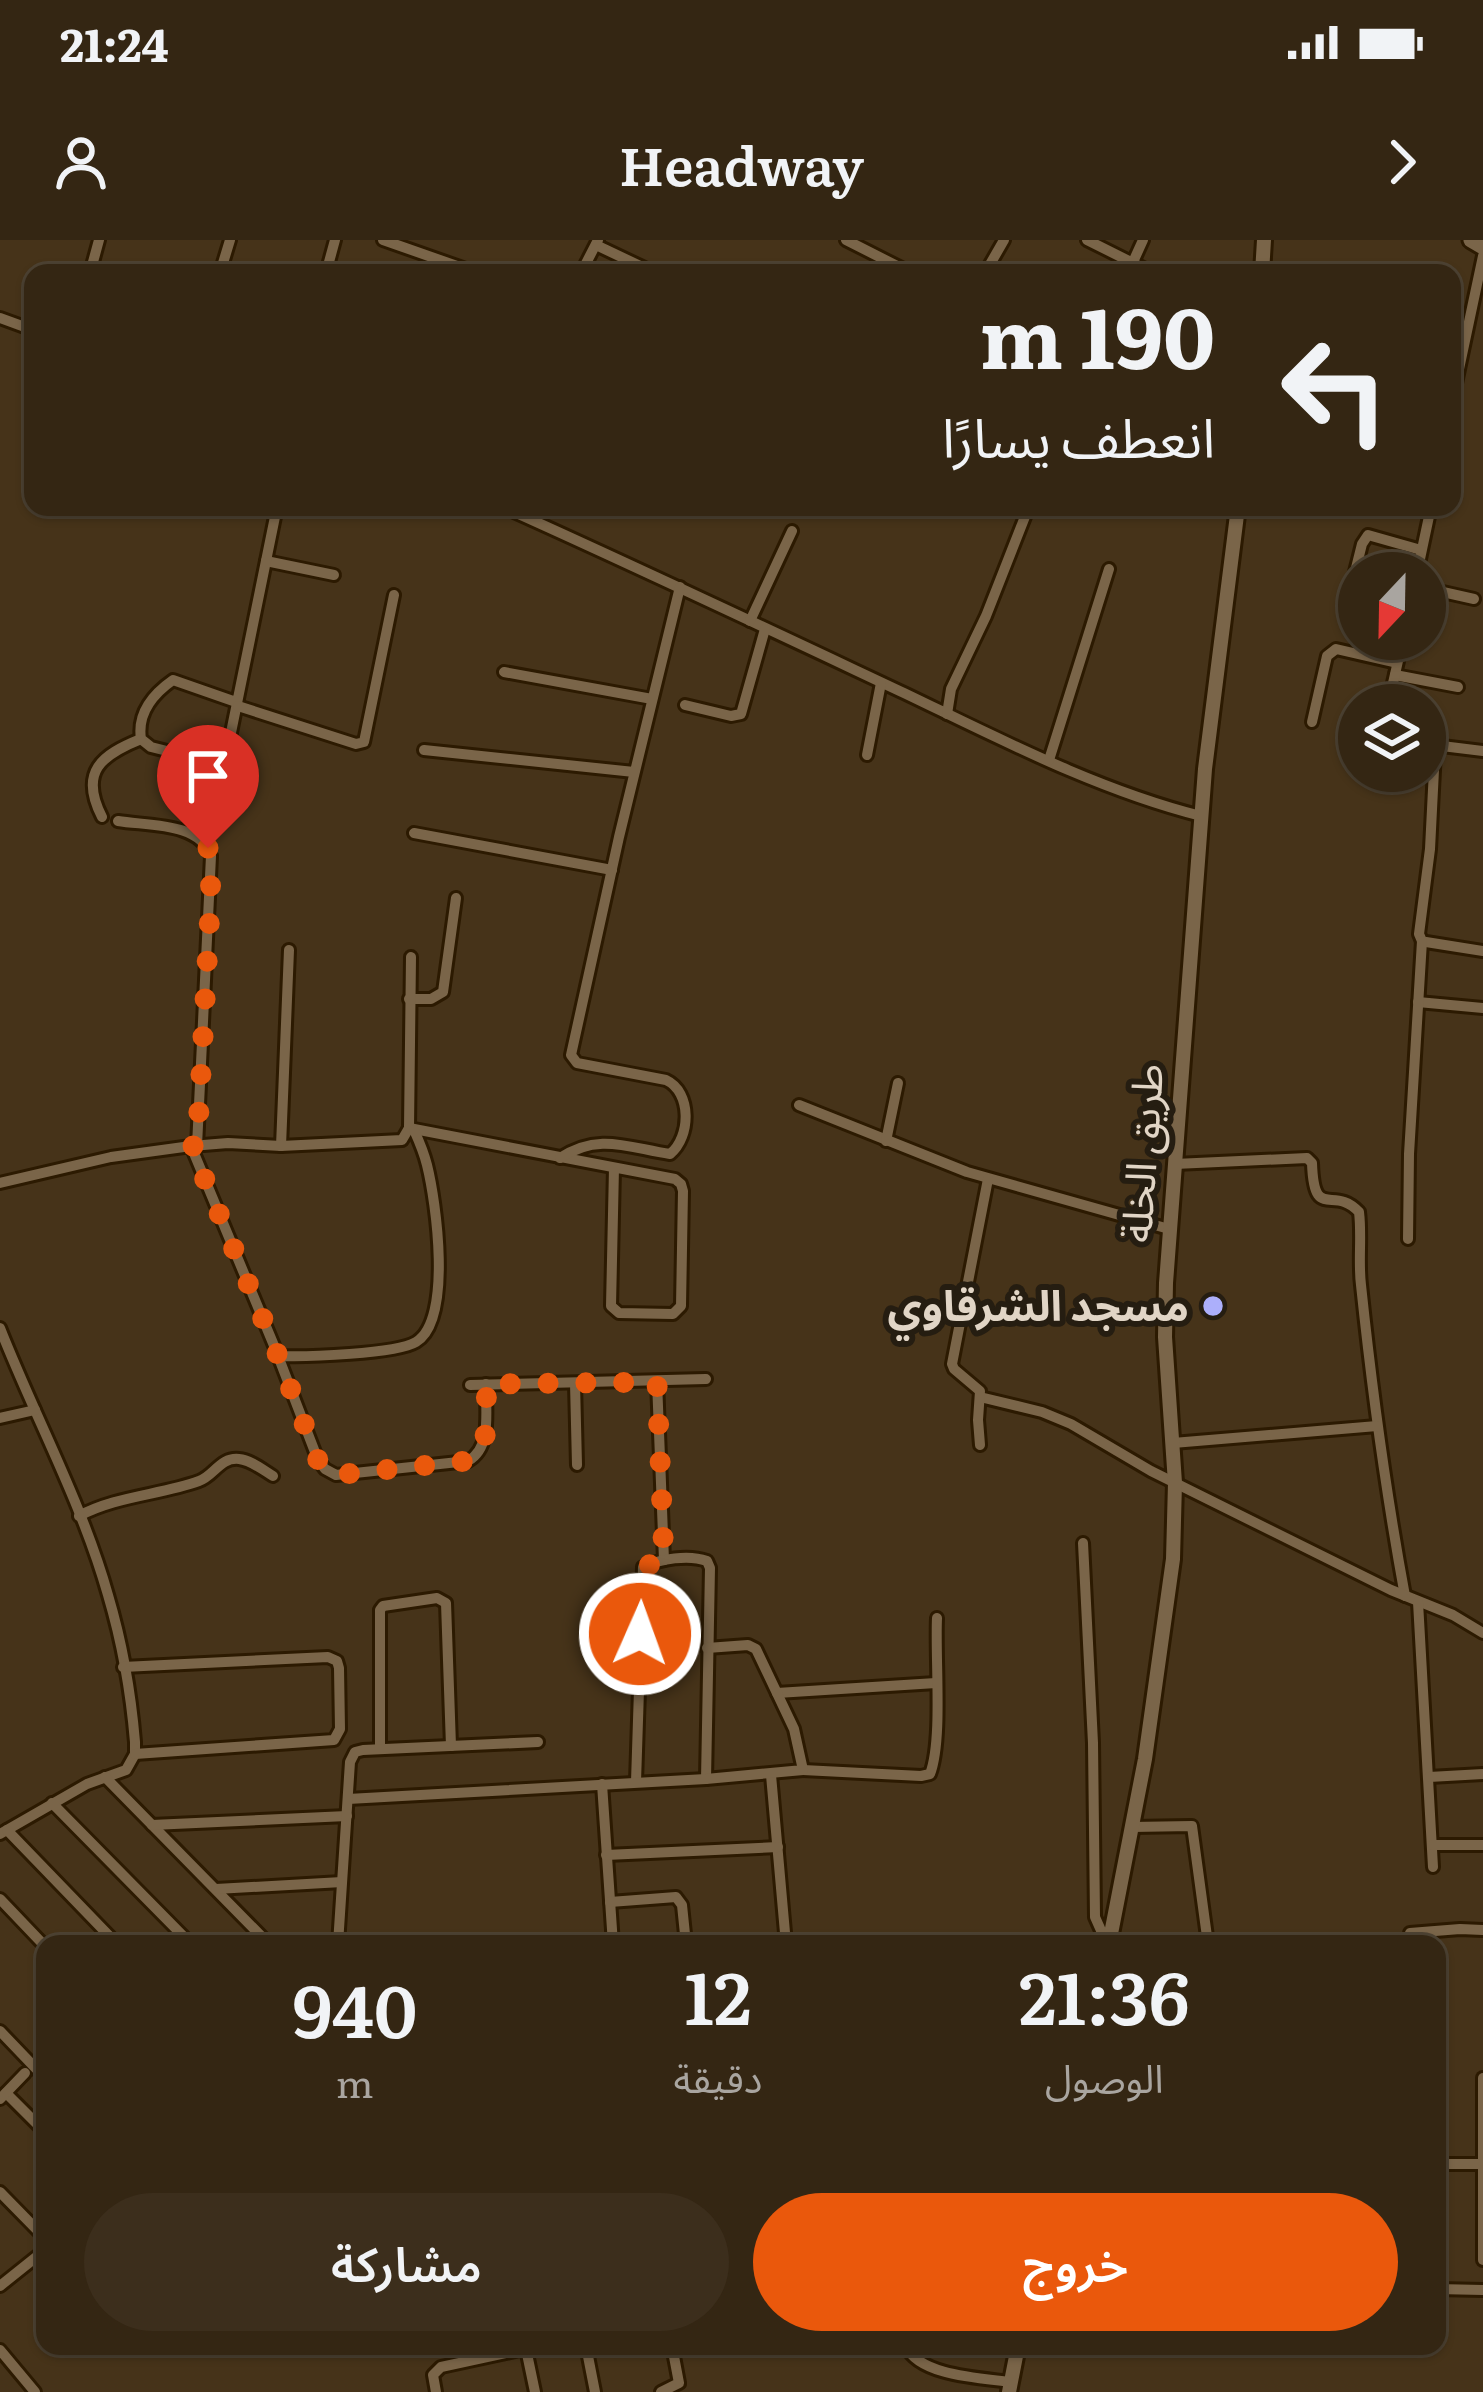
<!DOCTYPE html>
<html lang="ar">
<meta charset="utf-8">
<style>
:root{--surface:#342613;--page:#3c2e1c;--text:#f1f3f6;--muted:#a9a5a0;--line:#4e4333;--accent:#ea580c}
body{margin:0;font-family:Literata,"Noto Sans Arabic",serif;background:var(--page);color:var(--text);direction:rtl;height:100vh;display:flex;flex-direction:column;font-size:45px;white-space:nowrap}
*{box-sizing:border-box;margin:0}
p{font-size:39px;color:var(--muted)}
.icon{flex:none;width:66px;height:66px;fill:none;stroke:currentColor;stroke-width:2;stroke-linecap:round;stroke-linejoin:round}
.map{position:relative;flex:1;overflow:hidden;direction:ltr}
.drawer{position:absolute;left:36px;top:1695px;width:1410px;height:420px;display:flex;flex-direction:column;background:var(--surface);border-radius:24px;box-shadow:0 3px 9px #0004,0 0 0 3px var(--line);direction:rtl}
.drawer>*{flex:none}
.banner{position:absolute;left:24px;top:24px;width:1437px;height:252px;border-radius:24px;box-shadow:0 3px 9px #0004,0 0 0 3px var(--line);direction:rtl;background:#342613;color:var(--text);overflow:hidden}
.needle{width:78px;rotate:202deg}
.tools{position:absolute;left:1338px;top:312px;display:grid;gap:24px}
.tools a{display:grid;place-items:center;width:108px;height:108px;border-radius:50%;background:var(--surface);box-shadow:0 3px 9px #0004,0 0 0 3px var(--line);font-size:60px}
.pin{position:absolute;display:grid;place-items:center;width:102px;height:102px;color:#fff;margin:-123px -51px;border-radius:50% 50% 50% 0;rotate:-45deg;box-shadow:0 0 12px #0007}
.pin .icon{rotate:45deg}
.me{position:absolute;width:132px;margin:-66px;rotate:2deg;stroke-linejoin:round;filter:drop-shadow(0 0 9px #0008)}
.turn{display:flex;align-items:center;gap:42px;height:252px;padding:0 48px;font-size:54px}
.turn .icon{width:156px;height:156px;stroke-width:2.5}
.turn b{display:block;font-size:84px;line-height:102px}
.eta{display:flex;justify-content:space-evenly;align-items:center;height:204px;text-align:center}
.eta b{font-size:72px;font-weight:600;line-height:84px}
.primary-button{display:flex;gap:24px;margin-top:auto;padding:24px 48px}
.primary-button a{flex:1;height:138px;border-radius:72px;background:var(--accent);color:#fff;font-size:48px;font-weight:600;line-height:138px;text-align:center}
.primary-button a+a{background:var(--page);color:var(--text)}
.status{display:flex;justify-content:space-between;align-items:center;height:84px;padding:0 60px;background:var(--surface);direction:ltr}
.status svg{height:33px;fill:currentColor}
header{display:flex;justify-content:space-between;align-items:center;height:156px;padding:0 48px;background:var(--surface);font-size:54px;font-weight:600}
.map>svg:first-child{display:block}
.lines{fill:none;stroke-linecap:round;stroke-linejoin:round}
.minor-casing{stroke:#2c1a01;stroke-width:16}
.tertiary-casing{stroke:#2c1a01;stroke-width:20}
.secondary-casing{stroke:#2c1a01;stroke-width:21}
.minor{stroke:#7a6549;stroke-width:10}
.tertiary{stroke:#7a6549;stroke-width:14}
.secondary{stroke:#7a6549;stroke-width:15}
.route{stroke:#ea580c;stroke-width:21;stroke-dasharray:0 37.8}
.poi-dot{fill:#acaffb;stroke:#251d11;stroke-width:4.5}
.labels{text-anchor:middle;stroke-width:12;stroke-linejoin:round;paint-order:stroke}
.street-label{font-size:42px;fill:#e1d5c6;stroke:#251d11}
.poi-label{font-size:42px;font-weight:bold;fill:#e1d5c6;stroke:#251d11;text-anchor:end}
</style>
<div class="status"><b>21:24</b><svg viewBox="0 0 49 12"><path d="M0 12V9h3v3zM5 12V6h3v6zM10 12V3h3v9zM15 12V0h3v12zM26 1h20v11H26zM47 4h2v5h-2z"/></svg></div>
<header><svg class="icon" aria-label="forward" viewBox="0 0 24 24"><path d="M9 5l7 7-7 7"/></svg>Headway<svg class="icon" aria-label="person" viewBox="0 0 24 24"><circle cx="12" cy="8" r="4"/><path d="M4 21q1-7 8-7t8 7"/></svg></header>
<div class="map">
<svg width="1483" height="2152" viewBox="0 0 1483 2152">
<rect width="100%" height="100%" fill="#463319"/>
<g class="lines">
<defs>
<g id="minor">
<polyline points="383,0 477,33"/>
<polyline points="846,0 911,33"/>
<polyline points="1087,0 1153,33"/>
<polyline points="596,5 655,33"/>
<polyline points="90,33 99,0"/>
<polyline points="220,33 230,0"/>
<polyline points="326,33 335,0"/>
<polyline points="581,33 598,0"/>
<polyline points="985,33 1004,0"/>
<polyline points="1128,33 1143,0"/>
<polyline points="0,78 33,90"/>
<polyline points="1452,162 1483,16"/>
<polyline points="376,267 378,268"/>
<path d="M503,267C637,327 770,390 904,453C1000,499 1098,550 1201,576"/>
<polyline points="802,271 804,267"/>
<polyline points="266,321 334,335"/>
<polyline points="1417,333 1431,267"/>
<polyline points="1351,348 1362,304 1368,295 1421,310"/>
<polyline points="1425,348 1474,359"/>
<polyline points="750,381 792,291"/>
<polyline points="504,432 652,459"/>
<polyline points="1395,435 1458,447"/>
<path d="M236,462L173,440C153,454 137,473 141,499L151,507L219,524L225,522L277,267"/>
<polyline points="685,465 731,476 741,474 765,389"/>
<polyline points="1388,465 1403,399"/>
<polyline points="238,466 356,504 364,502 394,355"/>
<polyline points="947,474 951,449 986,376 1028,269"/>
<polyline points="1312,482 1327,416 1336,409 1397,423"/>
<polyline points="424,510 634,532"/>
<polyline points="1483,511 1442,506 1435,510 1430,609 1419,694 1422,701 1426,702 1483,711"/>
<polyline points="867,515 881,443"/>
<polyline points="1049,520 1109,329"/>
<path d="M102,577C79,532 101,515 141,499"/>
<path d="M118,581C148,586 200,582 211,616L197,906"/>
<polyline points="414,593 612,630"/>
<polyline points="409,759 431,759 443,752 456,658"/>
<polyline points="1418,762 1483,768"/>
<polyline points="799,865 967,932 1169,989"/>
<polyline points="409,888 675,939 681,944 683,951 681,1066 673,1074 619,1073 611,1066 614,928"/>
<polyline points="886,901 898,843"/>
<path d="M191,906L275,1108L318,1220L325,1229L336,1235L468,1221C493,1207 485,1169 486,1144"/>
<polyline points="281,906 289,710"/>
<path d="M560,918C599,892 629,908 670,914C691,897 692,852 666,840L577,823L571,815L619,597L680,347"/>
<path d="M1175,924L1307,918L1312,923C1314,983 1333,944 1359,972C1362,996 1358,1021 1361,1045C1372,1150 1386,1253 1405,1356"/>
<polyline points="0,943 111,917 191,906 228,903 281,906 402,900 409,888 411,717"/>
<polyline points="1408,999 1409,914 1422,701"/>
<path d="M0,1088C35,1177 82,1263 108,1355C122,1402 131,1454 135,1502V1514L126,1530L87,1544L0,1594"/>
<path d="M279,1116C305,1117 396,1114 416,1102C453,1080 436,961 427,925C424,913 419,901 414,890"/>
<polyline points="657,1141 664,1320"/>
<polyline points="575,1143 577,1225"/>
<polyline points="470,1145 706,1139"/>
<polyline points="980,1157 1042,1172 1071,1184 1151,1231 1391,1350 1453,1375 1483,1393"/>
<polyline points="0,1178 35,1170"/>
<polyline points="1173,1203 1377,1186"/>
<polyline points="980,1205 978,1180 980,1151 954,1129 952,1124 988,939"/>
<path d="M79,1276C116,1256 160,1255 199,1241C214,1236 220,1217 239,1219C251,1220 263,1230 273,1236"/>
<polyline points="1083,1303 1093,1503 1095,1677 1107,1704"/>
<polyline points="1418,1362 1433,1627"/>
<polyline points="123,1427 328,1417 337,1421 339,1428 340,1489 334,1500 135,1514"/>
<polyline points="777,1453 936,1443"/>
<polyline points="380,1509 380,1370 383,1366 437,1358 446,1363 451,1506"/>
<path d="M803,1530L921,1536L930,1534C943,1500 935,1419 937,1378"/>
<polyline points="771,1535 786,1704"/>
<polyline points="105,1537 269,1704"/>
<polyline points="1429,1537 1483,1534"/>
<path d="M636,1542L643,1327C661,1319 688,1314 707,1321L710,1328L706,1539"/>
<polyline points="602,1544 613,1704"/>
<polyline points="348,1559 706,1539 803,1530 794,1489 756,1409 748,1405 707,1408"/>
<polyline points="52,1563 191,1704"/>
<polyline points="152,1585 347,1576"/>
<polyline points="1132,1587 1192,1586 1208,1704"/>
<polyline points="7,1590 117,1704"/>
<polyline points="1432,1605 1483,1605"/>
<polyline points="606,1615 778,1607"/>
<polyline points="216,1649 342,1642"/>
<polyline points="0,1659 41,1702"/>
<polyline points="610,1662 676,1657 682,1665 686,1704"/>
<polyline points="1410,1693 1460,1689 1483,1690"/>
<polyline points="338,1704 350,1522 355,1512 363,1510 538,1502"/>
<polyline points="0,1791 45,1838"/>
<polyline points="1483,1838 1483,2020"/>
<polyline points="6,1853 45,1892"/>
<polyline points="0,1859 25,1833"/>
<polyline points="1437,1924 1482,1924"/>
<polyline points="0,1952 44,1997"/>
<polyline points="0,2046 45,2010"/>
<polyline points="1437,2049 1483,2050"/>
<polyline points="586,2106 595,2152"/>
<path d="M906,2106C919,2136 981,2138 1011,2142"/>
<polyline points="526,2109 535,2152"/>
<polyline points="0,2110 35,2152"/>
<polyline points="436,2152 433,2135 441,2127 538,2106"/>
<polyline points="661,2152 679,2143 672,2106"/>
</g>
<g id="tertiary">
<polyline points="1262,33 1264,0"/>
<polyline points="1109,1704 1145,1519 1173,1319 1175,1243 1165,1097 1166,1043 1205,529 1238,267"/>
<polyline points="1009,2152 1018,2106"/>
</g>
<polyline id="secondary" points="1471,0 1483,7"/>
</defs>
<use href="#minor" class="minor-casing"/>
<use href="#tertiary" class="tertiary-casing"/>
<use href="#secondary" class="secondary-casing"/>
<use href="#minor" class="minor"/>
<use href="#tertiary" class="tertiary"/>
<use href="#secondary" class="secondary"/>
</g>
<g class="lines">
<path class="route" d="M208,608L211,652L197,906H191L275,1108L318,1220L326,1229L336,1235L468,1221C493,1207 486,1170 486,1144L657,1142L664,1320L643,1327L640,1394"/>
</g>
<circle class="poi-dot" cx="1213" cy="1066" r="12"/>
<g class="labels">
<g class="street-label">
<text transform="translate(1142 913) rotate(-86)" y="15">طريق الخلة</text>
</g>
<g class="poi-label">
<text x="1189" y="1081">مسجد الشرقاوي</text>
</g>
</g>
</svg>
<div class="tools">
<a><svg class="needle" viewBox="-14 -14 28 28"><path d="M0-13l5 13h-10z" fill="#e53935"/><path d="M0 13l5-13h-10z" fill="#a9a5a0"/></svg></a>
<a><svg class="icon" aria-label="layers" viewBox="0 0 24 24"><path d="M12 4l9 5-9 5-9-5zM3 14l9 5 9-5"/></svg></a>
</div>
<div class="pin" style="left:208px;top:608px;background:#d93025"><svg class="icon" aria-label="arrive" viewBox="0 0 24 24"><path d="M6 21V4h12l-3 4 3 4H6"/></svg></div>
<svg class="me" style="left:640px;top:1394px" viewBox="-20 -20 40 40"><circle r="17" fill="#ea580c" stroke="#fff" stroke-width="3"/><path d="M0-11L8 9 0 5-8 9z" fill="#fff"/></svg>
<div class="banner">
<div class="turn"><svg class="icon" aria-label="left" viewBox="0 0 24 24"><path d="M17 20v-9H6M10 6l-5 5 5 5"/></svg><div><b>190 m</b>انعطف يسارًا</div></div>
</div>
<section class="drawer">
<div class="eta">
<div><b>21:36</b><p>الوصول</p></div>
<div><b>12</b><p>دقيقة</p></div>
<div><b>940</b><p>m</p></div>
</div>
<div class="primary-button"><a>خروج</a><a>مشاركة</a></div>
</section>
</div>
